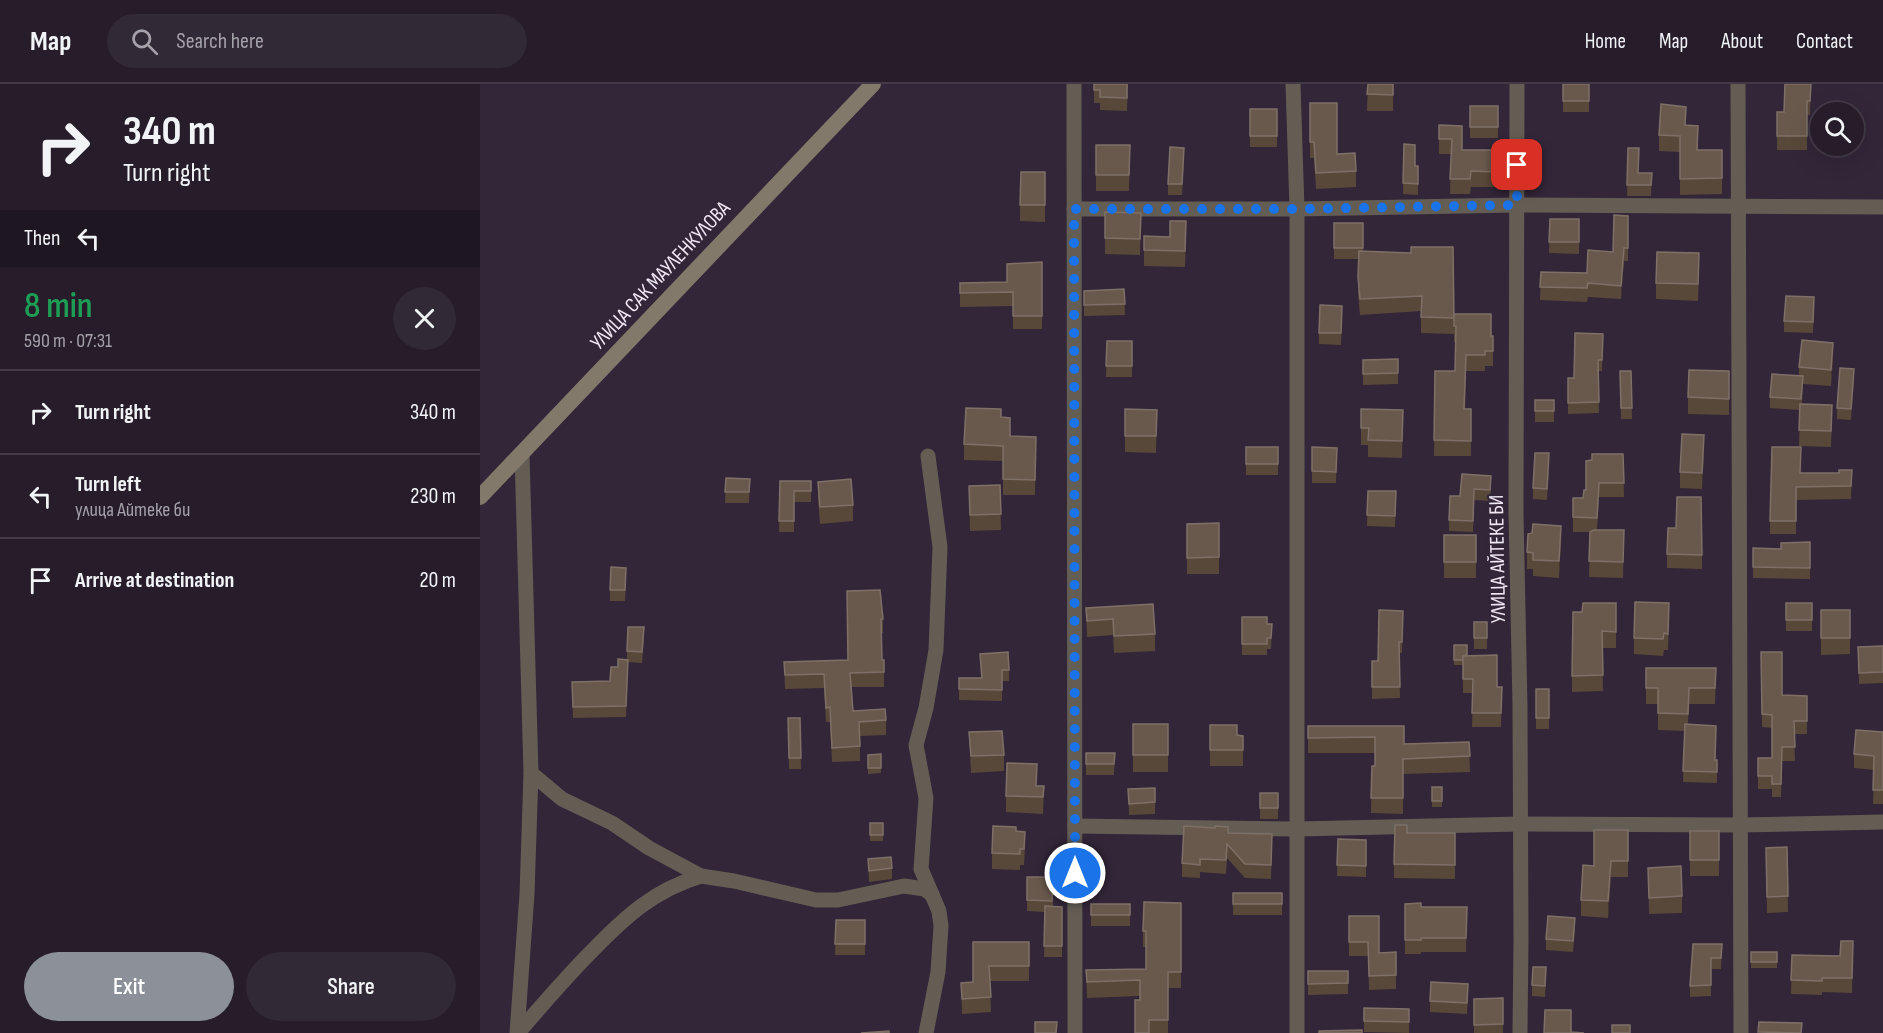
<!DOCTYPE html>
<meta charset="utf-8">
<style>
:root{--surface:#261c2a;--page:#322936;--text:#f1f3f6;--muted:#a4a1a8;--line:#423a47;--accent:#8c9099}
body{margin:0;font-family:"Sofia Sans Condensed",sans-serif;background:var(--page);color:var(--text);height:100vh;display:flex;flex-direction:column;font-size:22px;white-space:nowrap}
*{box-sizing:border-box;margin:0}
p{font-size:20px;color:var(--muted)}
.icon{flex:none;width:33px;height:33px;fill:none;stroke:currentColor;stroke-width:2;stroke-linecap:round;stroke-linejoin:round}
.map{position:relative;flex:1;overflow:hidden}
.sheet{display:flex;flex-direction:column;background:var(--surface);width:480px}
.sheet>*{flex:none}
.hud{background:#261c2a;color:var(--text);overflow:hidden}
.controls{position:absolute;left:1330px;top:18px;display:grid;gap:12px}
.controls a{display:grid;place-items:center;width:54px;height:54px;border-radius:50%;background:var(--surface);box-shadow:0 6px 24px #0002,0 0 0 2px var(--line);font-size:30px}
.pin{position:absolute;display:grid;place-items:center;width:51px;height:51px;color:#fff;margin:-26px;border-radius:12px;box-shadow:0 3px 9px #0006}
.me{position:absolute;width:66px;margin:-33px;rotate:0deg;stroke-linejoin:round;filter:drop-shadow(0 0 4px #0008)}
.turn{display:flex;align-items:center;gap:21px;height:126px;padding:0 24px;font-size:27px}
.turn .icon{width:78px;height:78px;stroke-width:2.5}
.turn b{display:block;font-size:42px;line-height:51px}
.then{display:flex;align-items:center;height:57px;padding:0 24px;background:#0003;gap:12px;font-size:22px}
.round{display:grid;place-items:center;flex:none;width:63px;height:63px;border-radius:32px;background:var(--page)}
.headline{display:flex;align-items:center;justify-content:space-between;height:102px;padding:0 24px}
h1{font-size:36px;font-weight:600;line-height:45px;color:#1e9e55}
.primary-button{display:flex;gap:12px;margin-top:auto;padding:12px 24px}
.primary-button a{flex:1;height:69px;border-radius:36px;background:var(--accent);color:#fff;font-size:24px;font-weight:600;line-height:69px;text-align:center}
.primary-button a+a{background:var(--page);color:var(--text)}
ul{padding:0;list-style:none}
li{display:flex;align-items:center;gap:18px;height:84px;padding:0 24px;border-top:2px solid var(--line)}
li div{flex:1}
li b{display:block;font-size:22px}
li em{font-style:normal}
header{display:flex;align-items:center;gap:36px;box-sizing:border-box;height:84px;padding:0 30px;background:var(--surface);border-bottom:2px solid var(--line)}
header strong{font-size:28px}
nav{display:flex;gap:33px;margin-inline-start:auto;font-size:21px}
.search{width:420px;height:54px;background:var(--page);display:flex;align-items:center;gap:15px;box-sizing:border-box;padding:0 21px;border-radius:33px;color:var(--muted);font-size:22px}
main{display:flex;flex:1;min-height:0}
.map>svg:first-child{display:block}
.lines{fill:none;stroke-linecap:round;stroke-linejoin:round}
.minor{stroke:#635d54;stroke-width:15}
.secondary{stroke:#82796a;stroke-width:16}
.wall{fill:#584839}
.shaded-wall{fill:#423330}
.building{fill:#69594d;stroke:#7e7067;stroke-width:1.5}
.route{stroke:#1a73e8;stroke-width:10;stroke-dasharray:0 18}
.labels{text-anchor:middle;stroke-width:4.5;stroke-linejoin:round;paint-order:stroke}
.street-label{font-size:21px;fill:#f0e8f4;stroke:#322638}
</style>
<header>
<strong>Map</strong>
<div class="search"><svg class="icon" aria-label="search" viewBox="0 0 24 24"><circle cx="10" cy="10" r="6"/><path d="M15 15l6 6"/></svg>Search here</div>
<nav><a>Home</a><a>Map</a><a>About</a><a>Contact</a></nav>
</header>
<main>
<section class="sheet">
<div class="hud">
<div class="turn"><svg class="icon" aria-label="right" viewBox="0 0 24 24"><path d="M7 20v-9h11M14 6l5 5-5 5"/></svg><div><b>340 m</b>Turn right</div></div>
<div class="then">Then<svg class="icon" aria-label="left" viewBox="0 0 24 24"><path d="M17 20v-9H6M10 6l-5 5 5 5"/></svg></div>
</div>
<div class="headline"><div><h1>8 min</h1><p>590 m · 07:31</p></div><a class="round"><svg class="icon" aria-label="close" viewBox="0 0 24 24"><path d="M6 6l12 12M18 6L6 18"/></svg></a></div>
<ul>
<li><svg class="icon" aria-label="right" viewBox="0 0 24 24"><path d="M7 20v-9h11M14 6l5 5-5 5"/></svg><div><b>Turn right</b></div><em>340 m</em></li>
<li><svg class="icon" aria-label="left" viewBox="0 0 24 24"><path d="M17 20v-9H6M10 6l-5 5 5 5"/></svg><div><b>Turn left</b><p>улица Айтеке би</p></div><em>230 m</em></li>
<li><svg class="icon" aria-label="arrive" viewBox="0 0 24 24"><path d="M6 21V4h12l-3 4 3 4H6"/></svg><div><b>Arrive at destination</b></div><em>20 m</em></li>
</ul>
<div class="primary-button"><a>Exit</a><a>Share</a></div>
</section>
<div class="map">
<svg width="1403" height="949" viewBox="0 0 1403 949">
<rect width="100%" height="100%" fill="#322638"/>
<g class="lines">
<g class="minor">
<polyline points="594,0 595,949"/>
<polyline points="813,0 817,125 817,949"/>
<polyline points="1037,0 1036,429 1040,622 1041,856 1040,949"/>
<polyline points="1258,0 1261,949"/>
<polyline points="594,125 817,125 1037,121 1403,123"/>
<polyline points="51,689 82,715 132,739 169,764 221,792 254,797 336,816 358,816 424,802 445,805 452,811"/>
<polyline points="595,742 817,745 1040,740 1259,741 1403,738"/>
<polyline points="37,949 47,810 51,689 42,370"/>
<path d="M38,949C62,921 86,893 112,867C145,833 174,806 221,792"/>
<polyline points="446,949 458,888 461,842 459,827 441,785 446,714 436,661 446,624 456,566 460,463 448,372"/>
</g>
<polyline class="secondary" points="0,413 393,0"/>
</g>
<g class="wall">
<polygon points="614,0 648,0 647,27 620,26 620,19 614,19"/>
<polygon points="888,0 913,0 913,27 887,27"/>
<rect x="1083" y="0" width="26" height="28"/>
<polygon points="1331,0 1330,31 1327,31 1327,66 1297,66 1297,28 1304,28"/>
<polygon points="830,19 857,70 876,87 876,103 836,105 834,74 830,74"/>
<rect x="990" y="22" width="28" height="32"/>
<rect x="770" y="25" width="27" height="38"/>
<polygon points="959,41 982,66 1015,66 1015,103 991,103 990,110 970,110 971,70 959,70"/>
<polygon points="1206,41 1218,59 1218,66 1242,66 1242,110 1200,111 1200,68 1179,67 1179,51"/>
<polygon points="924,60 935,82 938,82 938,111 923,110"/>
<polygon points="616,61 650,61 649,107 616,107"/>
<polygon points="1148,64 1159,89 1172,89 1171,112 1147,112"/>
<polygon points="704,75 702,111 688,111 688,100"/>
<polygon points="565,88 565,138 540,137 540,121"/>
<polygon points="625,128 661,129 660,171 625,170"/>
<polygon points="1148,132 1148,177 1144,177 1141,215 1108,213 1107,218 1060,216 1061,188 1107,189 1133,168"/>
<polygon points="1070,135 1099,135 1099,170 1069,169"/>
<polygon points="854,139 883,139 883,167 931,169 973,163 974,250 941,249 941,227 880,231 878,209 879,175 854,175"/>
<polygon points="664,152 706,154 705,183 664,182"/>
<polygon points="562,178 562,245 533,245 533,222 480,223 480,199 527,198"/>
<polygon points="1219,185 1218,217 1176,215 1176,199"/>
<polygon points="644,205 645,231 604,232 604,207"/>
<polygon points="1334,224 1333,249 1304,248 1304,237"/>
<polygon points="974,230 1011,252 1013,252 1013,282 1005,282 1005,287 986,287 985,325 991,325 991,372 954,372 955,287 975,287 976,258 974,258"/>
<polygon points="862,233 861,261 839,260 839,249"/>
<polygon points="1123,250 1122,287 1118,287 1119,329 1088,330 1088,294 1094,294"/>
<polygon points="627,257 652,257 652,293 626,293"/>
<polygon points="918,275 918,300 883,301 883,276"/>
<polygon points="1353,275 1351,302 1323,300 1322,320 1352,338 1351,363 1319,362 1320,326 1290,324 1290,313 1319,291 1319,283"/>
<polygon points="1140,287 1151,287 1152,335 1141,335"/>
<polygon points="1249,287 1249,331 1208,330 1208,313"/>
<polygon points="1374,296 1371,336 1357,335 1357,324"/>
<rect x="1055" y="316" width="19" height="22"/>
<polygon points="645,325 677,326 676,369 645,368"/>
<polygon points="881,325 923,326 922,374 888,373 888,361 881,361"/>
<polygon points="521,333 530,352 556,353 555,411 523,411 523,377 484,376 484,360"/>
<rect x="766" y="363" width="32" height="28"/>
<polygon points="832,363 857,364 856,399 832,399"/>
<polygon points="1224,367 1222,405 1200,404 1200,388"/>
<polygon points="1143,370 1144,413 1119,413 1117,446 1144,446 1143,494 1109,493 1110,448 1093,448 1093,433 1103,414 1106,406 1112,376"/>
<polygon points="1069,380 1067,416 1053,415 1053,404"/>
<polygon points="1372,386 1371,415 1316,416 1316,450 1290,450 1290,437 1320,389 1359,389"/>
<polygon points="982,390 1011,404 1010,417 994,416 993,448 969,447 969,436 980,412"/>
<polygon points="246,394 270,395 269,419 245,419"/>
<polygon points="300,397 331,397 331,418 314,418 314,448 299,448"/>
<polygon points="338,398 373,421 373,437 340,440 338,414"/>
<polygon points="520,401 521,446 490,447 489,402"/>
<polygon points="888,407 916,407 915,443 887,442"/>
<polygon points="739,439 739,490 707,490 707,440"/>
<polygon points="1052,449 1081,458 1079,494 1053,492 1053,485 1047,485 1047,468"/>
<rect x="964" y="451" width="32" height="43"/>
<polygon points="1330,458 1330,495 1273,494 1273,464 1301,465"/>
<polygon points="1187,470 1222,471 1222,485 1187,484"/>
<polygon points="146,495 145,517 130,517 130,506"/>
<polygon points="367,507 403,535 403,549 401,549 402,576 404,576 404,603 371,603 373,627 406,636 406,651 380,652 380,677 352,678 350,638 346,638 344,604 305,605 304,578 368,576"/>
<polygon points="1136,519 1136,564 1122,564 1123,607 1092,608 1092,592 1102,528"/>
<rect x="1306" y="519" width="26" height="28"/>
<polygon points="606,524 675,550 675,567 634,569 633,551 607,553"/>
<polygon points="1341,526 1370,526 1370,570 1341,571"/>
<polygon points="923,527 922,569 919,569 920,614 892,615 892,577 898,577"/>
<polygon points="762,533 787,540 792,540 791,565 787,565 787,571 762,571"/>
<polygon points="1189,536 1188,566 1184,566 1183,572 1154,570 1154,554"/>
<rect x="994" y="538" width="13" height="27"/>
<polygon points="164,554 162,579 148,578 146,633 93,634 92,598 130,597 138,583 147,576 147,567"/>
<polygon points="974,561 987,572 1017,603 1022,603 1021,643 992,643 993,609 983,609 983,581 974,581"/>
<polygon points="1403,562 1403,599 1379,600 1378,563"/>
<polygon points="1281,568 1302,611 1327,625 1327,650 1314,650 1315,677 1302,677 1301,713 1292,713 1292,705 1278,705 1278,674 1292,674 1292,644 1282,643"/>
<polygon points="500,570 529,586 529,597 522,597 522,617 479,616 479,594 501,594"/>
<polygon points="1166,584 1236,584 1235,620 1209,620 1208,640 1236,653 1235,676 1237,676 1237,699 1203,698 1205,647 1178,646 1178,620 1166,620"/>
<rect x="1056" y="605" width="13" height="40"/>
<polygon points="308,634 320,634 321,685 309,685"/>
<rect x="653" y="640" width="35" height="48"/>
<polygon points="730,641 757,651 763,652 763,682 730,682"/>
<polygon points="828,642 924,642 924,660 989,658 990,688 923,690 923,730 891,729 892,682 895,682 895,669 828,669"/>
<polygon points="489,648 524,671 524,687 491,689"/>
<polygon points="1403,648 1403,720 1393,720 1394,686 1374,684 1374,670"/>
<polygon points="606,669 635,669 634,691 606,691"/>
<polygon points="388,671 401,684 401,689 388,690"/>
<polygon points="556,702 564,702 563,730 526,728 526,712"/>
<rect x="952" y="703" width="10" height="20"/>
<polygon points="675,704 675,730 649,731 648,705"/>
<rect x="780" y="709" width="18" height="26"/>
<rect x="390" y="739" width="13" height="18"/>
<polygon points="1148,746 1148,793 1131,793 1128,834 1101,832 1101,816 1114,782"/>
<rect x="1210" y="747" width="29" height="45"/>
<polygon points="748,749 792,764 791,795 765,794 747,774 746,790 720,788 720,794 702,793 702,779"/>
<polygon points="927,749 975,749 975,795 914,794 914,780"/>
<polygon points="858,755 886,756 886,793 857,792"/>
<polygon points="1307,763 1308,828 1287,829 1286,764"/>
<polygon points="545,764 544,781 540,781 540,786 512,785 512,769"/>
<polygon points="388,775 412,784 412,795 389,798"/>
<polygon points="1168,784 1202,812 1202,829 1169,830"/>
<polygon points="547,793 573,793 573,823 582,823 582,873 564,873 565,828 547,827"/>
<rect x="753" y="809" width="49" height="22"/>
<polygon points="701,819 701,904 688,904 688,949 655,949 660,912 607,914 606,886 666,885 666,863 663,863 663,847"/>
<rect x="611" y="820" width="39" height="22"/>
<polygon points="925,820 941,823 987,823 986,868 941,868 941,870 925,870"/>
<polygon points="869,832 899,869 916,868 916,905 889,906 888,872 869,872"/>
<polygon points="356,836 385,836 385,871 355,871"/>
<polygon points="1095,845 1093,868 1066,866 1066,855"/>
<polygon points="1373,857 1372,909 1342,908 1342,911 1311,910 1312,871 1360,872"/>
<polygon points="493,858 549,858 549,897 510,897 511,928 482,930 481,899 493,898"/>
<polygon points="1242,860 1241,885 1231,885 1231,912 1210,913 1210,902"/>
<rect x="1271" y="868" width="26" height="16"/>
<polygon points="828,887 868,887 868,910 828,911"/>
<polygon points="1066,894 1065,913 1052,912 1052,901"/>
<polygon points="988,911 987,930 950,928 950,917"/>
<polygon points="1023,914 1023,949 994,949 994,915"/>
<polygon points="884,924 929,925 929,949 884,948"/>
</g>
<g class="shaded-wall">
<polygon points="1144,164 1144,177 1141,215 1141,202"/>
<polygon points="1353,259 1353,275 1351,302 1351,286"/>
<polygon points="1374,285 1374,296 1371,336 1371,325"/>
<polygon points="1224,351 1224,367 1222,405 1222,389"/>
<polygon points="1081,442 1081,458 1079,494 1079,477"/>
<polygon points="1189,519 1189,536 1188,566 1188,550"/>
<polygon points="1131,777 1131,793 1128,834 1128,817"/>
</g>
<g class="building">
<polygon points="614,0 647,0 647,14 620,13 620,6 614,6"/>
<polygon points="888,0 913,0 913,11 887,10"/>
<rect x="1083" y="0" width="26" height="17"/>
<polygon points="1305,0 1331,0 1330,17 1327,17 1327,52 1297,52 1297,28 1304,28"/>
<polygon points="830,19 857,19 857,70 875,69 876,87 836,89 834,58 830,58"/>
<polygon points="1181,20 1206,23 1205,41 1218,42 1217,66 1242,66 1242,94 1200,95 1200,52 1179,51"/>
<rect x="990" y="22" width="28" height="21"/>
<rect x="770" y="25" width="27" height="27"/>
<polygon points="959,41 982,42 982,66 1015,66 1015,88 991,87 990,95 970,95 972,55 959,55"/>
<polygon points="924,60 935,61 935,82 938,82 938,100 923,99"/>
<polygon points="616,61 650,61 649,91 616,91"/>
<polygon points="690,63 704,64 702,100 688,100"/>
<polygon points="1148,64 1159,64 1158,89 1172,89 1171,101 1147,101"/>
<polygon points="541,88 565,88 565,121 540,121"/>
<polygon points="625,128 661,129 660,155 625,154"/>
<polygon points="1134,131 1148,132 1148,164 1144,164 1141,202 1108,199 1107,204 1060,203 1061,188 1107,189 1108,166 1133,168"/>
<polygon points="1070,135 1099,135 1099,158 1069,158"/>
<polygon points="690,137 706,137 705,167 664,166 664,152 690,153"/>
<rect x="854" y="139" width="29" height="25"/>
<polygon points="931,163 973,163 974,234 941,233 942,212 880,215 878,193 879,167 931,169"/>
<polygon points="1177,168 1219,169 1218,200 1176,199"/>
<polygon points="562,178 562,232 533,232 533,208 480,209 480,199 527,198 527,180"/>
<polygon points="644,205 645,220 604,221 604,207"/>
<polygon points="1306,212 1334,213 1333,238 1304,237"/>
<polygon points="840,221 862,222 861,249 839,249"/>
<polygon points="974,230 1011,230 1011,252 1013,252 1013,267 1005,267 1005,271 986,271 984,325 991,325 991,357 954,356 955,287 975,287 976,242 974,242"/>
<polygon points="1095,249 1123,250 1122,276 1118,276 1119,318 1088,319 1088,294 1094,294"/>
<polygon points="1322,256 1353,259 1351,286 1319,283"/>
<polygon points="627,257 652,257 652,282 626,282"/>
<polygon points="918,275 918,289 883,290 883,276"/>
<polygon points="1360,284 1374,285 1371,325 1357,324"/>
<polygon points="1209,286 1249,287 1249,315 1208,313"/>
<polygon points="1140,287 1151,287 1152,324 1141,324"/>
<polygon points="1292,290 1323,292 1321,315 1290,313"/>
<rect x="1055" y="316" width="19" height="11"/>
<polygon points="1320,320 1352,321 1351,347 1319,346"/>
<polygon points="486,324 521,325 521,333 530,334 530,352 556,353 555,396 523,395 523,362 484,360"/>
<polygon points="645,325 677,326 676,352 645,352"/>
<polygon points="881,325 923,326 922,357 888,356 889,344 881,344"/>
<polygon points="1202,350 1224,351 1222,389 1200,388"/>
<rect x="766" y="363" width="32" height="17"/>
<polygon points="832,363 857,364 856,388 832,387"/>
<polygon points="1292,363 1321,363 1320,389 1359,389 1359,386 1372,386 1371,402 1316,403 1316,437 1290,437"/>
<polygon points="1055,369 1069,369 1067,405 1053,404"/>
<polygon points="1112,370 1143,370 1144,399 1119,399 1117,434 1093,433 1093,414 1103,414 1104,406 1106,406 1106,377 1112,376"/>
<polygon points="982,390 1011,392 1010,406 994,405 993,437 969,436 970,412 980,412"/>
<polygon points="246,394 270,395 269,408 245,408"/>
<polygon points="371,395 373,421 340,423 338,398"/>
<polygon points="300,397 331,397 331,407 314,407 314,437 299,437"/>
<polygon points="520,401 521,430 490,431 489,402"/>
<polygon points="888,407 916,407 915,432 887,431"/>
<polygon points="1197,413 1221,413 1222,471 1187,470 1188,444 1196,444"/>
<polygon points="739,439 739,473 707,474 707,440"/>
<polygon points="1053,440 1081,442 1079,477 1053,476 1053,469 1047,468 1048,450 1052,449"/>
<polygon points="1114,446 1144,446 1143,478 1109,477 1110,448"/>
<rect x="964" y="451" width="32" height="27"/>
<polygon points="1330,458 1330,484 1273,483 1273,464 1301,465 1301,459"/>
<polygon points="131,483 146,484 145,506 130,506"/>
<polygon points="400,506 403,535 401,535 402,576 404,576 404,588 370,589 373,627 405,625 406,636 379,638 380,662 352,664 350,623 346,624 344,590 305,591 304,578 368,576 367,507"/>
<polygon points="1155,518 1189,519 1188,550 1184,549 1183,555 1154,554"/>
<polygon points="1103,519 1136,519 1136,548 1122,547 1123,591 1092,592 1093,528 1102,528"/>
<rect x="1306" y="519" width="26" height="17"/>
<polygon points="673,520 675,550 634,552 633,535 607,537 606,524"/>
<polygon points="899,526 923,527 922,558 919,558 920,603 892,603 892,577 898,577"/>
<rect x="1341" y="526" width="29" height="28"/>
<polygon points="762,533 787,533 787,540 792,540 791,554 787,554 787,560 762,560"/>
<rect x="994" y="538" width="13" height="16"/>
<polygon points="148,543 164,543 162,568 147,567"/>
<polygon points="974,561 987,561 987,571 983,572 983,576 974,576"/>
<polygon points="1403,562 1403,588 1379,589 1378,563"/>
<polygon points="528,568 529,586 522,586 522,606 479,605 479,594 502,594 500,570"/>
<polygon points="1281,568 1302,568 1302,611 1327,612 1327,637 1314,637 1315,663 1302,663 1301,700 1292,700 1292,692 1278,692 1278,674 1292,674 1292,631 1282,630"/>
<polygon points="1017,571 1017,603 1022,603 1021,629 992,629 993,595 983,595 983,572"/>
<polygon points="138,575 148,576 146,622 93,623 92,598 130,597 131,583 138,583"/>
<polygon points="1166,584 1236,584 1235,604 1209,604 1208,630 1178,629 1178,604 1166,604"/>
<rect x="1056" y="605" width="13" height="29"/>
<polygon points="308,634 320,634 321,674 309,674"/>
<rect x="653" y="640" width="35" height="31"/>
<polygon points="1205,640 1236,642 1235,676 1237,676 1237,688 1203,687"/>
<polygon points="730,641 757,641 757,651 763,652 763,666 730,666"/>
<polygon points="828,642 924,642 924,660 989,658 990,672 923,675 923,714 891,714 892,682 895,682 895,653 828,654"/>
<polygon points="1376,646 1403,648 1403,706 1393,706 1394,672 1374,670"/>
<polygon points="522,647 524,671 491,672 489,648"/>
<polygon points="606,669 635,669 634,680 606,680"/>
<polygon points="401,670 401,684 388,684 388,671"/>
<polygon points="527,679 557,680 556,702 564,702 563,713 526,712"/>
<rect x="952" y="703" width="10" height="14"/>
<polygon points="675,704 675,718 649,720 648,705"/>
<rect x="780" y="709" width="18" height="15"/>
<rect x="390" y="739" width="13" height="12"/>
<polygon points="915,741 927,741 927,749 975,749 975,781 914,780"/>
<polygon points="513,742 536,743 536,747 545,748 544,765 540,765 540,770 512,769"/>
<polygon points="704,742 735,744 735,742 748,743 748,749 792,750 791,781 765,780 747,760 746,776 720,775 720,781 702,779"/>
<polygon points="1114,746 1148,746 1148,777 1131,777 1128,817 1101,816 1103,781 1114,782"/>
<rect x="1210" y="747" width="29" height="29"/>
<polygon points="858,755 886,756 886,782 857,781"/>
<polygon points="1307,763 1308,812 1287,813 1286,764"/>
<polygon points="411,773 412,784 389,787 388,775"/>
<polygon points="1201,782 1202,812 1169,814 1168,784"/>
<polygon points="547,793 573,793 572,817 547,816"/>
<rect x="753" y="809" width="49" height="11"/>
<polygon points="664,818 701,819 701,888 688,888 688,936 669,936 669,949 655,949 655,916 660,916 660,896 607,898 606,886 666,885 666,847 663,847"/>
<polygon points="941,819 941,823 987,823 986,854 941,854 941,856 925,856 925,820"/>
<rect x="611" y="820" width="39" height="11"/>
<polygon points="565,822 582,823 582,862 564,862"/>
<polygon points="869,832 899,832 899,869 916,868 916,891 889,892 888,858 869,858"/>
<polygon points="1068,832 1095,834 1093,857 1066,855"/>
<polygon points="356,836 385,836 385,860 355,860"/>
<polygon points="1361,857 1373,857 1372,894 1342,894 1342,897 1311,896 1312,871 1360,872"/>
<polygon points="493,858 549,858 549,882 509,882 511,913 482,915 481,899 493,898"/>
<polygon points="1213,860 1242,860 1241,874 1231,874 1231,901 1210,902"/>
<rect x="1271" y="868" width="26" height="10"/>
<polygon points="1053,883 1066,883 1065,902 1052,901"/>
<polygon points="828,887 868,887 868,899 828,900"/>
<polygon points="951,898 988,900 987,919 950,917"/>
<polygon points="1023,914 1023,940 994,941 994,915"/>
<polygon points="884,924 929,925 929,938 884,937"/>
<polygon points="1065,926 1091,926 1091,948 1104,949 1064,949"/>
<polygon points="555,938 577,938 576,949 555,949"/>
<polygon points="1279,938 1322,939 1321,949 1278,948"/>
<rect x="1132" y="941" width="18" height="8"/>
<polygon points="882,946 882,949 839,949 839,947"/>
<polygon points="409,947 409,949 381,949"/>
</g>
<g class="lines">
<polyline class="route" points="595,789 594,125 818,125 1037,121 1037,81"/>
</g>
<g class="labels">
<g class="street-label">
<text transform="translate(180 191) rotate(-47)" y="7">УЛИЦА САК МАУЛЕНКУЛОВА</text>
<text transform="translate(1017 475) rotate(-91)" y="7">УЛИЦА АЙТЕКЕ БИ</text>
</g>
</g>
</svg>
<div class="controls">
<a><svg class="icon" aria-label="search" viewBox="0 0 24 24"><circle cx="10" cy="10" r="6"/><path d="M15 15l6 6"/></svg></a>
</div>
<div class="pin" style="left:1037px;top:81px;background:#d93025"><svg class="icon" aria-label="arrive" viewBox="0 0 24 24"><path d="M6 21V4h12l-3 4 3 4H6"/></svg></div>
<svg class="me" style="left:595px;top:789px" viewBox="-20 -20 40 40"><circle r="17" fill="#1a73e8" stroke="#fff" stroke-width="3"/><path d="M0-11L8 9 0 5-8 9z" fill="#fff"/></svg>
</div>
</main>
